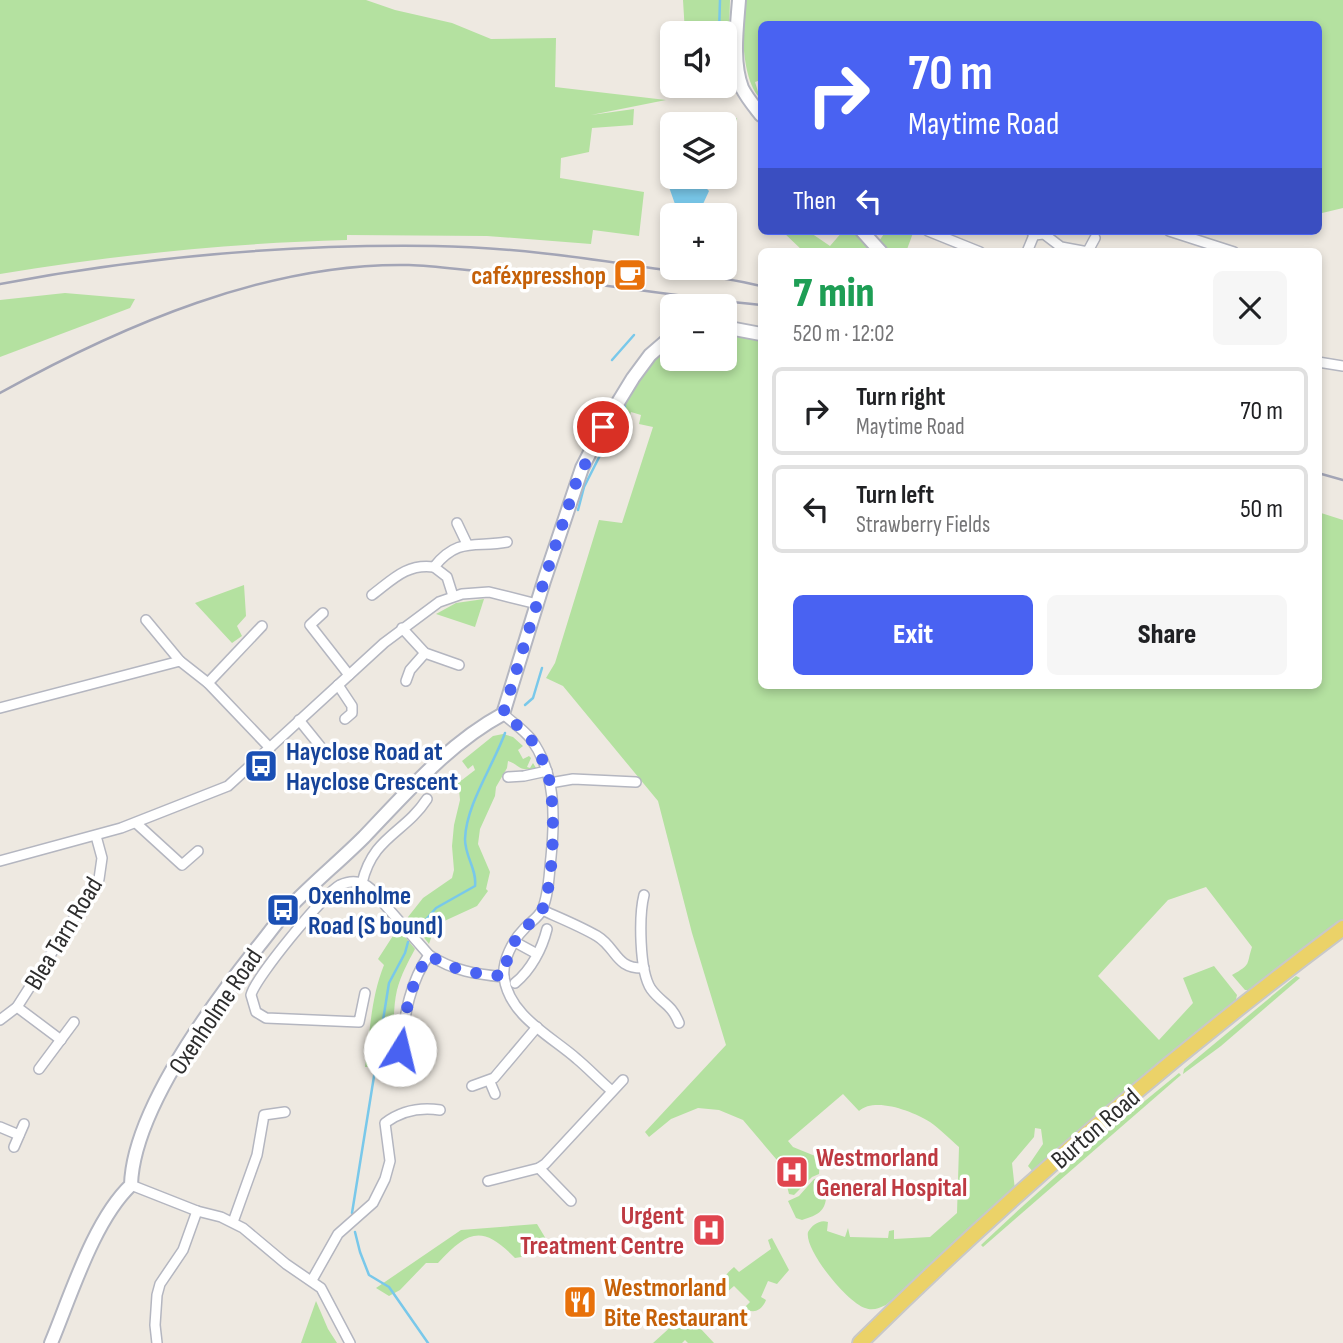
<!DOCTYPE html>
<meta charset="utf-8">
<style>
:root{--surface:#fff;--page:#f6f6f6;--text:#202124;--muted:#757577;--line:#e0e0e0;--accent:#4962f2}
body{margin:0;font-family:"Sofia Sans Condensed",sans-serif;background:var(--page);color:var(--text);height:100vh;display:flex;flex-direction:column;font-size:26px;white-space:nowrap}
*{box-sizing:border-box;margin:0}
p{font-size:23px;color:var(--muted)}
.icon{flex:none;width:38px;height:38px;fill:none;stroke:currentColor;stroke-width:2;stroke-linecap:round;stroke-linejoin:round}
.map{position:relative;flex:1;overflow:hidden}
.side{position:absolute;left:758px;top:248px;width:564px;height:441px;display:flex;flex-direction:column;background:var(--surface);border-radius:10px;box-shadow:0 4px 10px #0003}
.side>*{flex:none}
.guide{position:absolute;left:758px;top:21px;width:564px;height:214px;border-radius:10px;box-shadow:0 4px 10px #0003;background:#4962f2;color:#fff;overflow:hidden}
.buttons{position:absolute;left:660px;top:21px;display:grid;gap:14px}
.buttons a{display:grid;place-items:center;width:77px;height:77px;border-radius:10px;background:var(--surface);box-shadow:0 4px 10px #0003;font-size:35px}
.pin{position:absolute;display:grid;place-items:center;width:60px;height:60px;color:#fff;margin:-30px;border:4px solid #fff;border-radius:50%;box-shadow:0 2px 7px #0007}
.me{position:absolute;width:77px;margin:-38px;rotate:9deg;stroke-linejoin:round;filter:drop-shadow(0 0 5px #0008)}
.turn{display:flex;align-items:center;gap:24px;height:147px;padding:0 35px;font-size:32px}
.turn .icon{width:91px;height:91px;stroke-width:2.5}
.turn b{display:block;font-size:49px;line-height:60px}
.then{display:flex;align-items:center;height:66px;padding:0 35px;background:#0003;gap:14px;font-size:26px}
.round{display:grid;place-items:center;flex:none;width:74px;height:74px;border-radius:10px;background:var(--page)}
.overview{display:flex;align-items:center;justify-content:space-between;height:119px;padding:0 35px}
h1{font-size:42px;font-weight:800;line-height:52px;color:#1e9e55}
.action{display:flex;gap:14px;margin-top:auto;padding:14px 35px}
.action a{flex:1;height:80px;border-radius:10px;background:var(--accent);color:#fff;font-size:28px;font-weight:800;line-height:80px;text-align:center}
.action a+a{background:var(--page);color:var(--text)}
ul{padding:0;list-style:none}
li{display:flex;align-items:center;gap:21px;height:88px;margin:0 14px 10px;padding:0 21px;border:4px solid var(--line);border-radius:10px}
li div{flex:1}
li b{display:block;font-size:26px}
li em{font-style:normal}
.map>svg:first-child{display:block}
.green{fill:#b4e1a0}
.water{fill:#79c8ea}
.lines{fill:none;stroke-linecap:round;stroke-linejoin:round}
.stream{stroke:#79c8ea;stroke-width:2.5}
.minor-casing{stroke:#b4b6c0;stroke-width:12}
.secondary-casing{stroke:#b4b6c0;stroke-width:16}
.primary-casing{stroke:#c8c8c8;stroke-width:18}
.minor{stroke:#fff;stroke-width:9}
.secondary{stroke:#fff;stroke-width:12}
.primary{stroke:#ebd268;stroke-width:14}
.rail{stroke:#a3a5b6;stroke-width:2.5}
.route{stroke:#4962f2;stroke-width:12;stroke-dasharray:0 21.6}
.labels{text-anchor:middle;stroke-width:7;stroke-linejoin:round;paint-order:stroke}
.food-label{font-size:26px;font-weight:bold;fill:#c56008;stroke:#fff;text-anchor:end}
.transit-label{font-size:26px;font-weight:bold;fill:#164399;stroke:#fff;text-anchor:start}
.street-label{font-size:26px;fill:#2d2d2d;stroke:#fff}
.health-label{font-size:26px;font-weight:bold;fill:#be3a42;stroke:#fff;text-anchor:start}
</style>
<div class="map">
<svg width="1343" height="1343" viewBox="0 0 1343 1343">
<rect width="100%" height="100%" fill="#eee9e1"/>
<g class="green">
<path d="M0,0H366L395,10L452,23L491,39L556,38L555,87L666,100L591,115L634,109L633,125L592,128L589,152L561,158L560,178L644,192L639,236L593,230L591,244L487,236L347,235V240C230,243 115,255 0,274Z"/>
<polygon points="683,0 730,0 728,64 725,62 724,33 685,33"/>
<path d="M744,0H1343V208L1318,214V24H761V80L755,82L760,98C741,79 742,26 744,0Z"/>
<polygon points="693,115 737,118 725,162 724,124 693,124"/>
<polygon points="782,231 808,231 830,246 843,231 853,231 871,252 804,252"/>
<polygon points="886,231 913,233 906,252 890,252 879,241"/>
<polygon points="65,293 135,299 130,308 0,357 0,300"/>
<path d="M725,333L761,340V686H1318V512L1343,520V921L1252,990H1245L1232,975C1252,964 1246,965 1252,947L1206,887L1168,900L1098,976L1159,1040L1193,1003L1183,978L1214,966L1237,995L1235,1004L1034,1173L1028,1166L1043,1144L1041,1129L1035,1128L1034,1137L1012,1163L1015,1190L886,1305C879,1308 873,1311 865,1308C847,1302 804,1250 808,1232C812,1225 820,1219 828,1222L827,1231L845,1237L848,1228L850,1237L888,1238L889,1231L894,1230V1239L930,1237L957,1213L959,1147C950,1139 940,1129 930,1122C912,1111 875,1097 859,1111L843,1094L788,1141L793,1147L820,1158L819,1174L812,1177L794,1195L789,1194L782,1166L743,1120L719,1110L698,1108L671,1119L649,1137L645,1132L726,1045L692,933L658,801L563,686L546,678L555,663L599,520L622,523L653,427L639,424L641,415L631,412L628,422L615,419L648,363L672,343V359H724Z"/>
<polygon points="244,585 246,616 237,626 242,636 232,643 195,603"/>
<polygon points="484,599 475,627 436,614 456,603"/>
<path d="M503,734L513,737L523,746L518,750L523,759L529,756L531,758L527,767L530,768L533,763L536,768C517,772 521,765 508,761L507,768L496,787L495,796L480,829L478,844L490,872L486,889L488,891L477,906L440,923L434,929L429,944L408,917L423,898L452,878L454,870L452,846L454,825L460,800L459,790L432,792L462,780L475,770L473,765L468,769L462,761L493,736Z"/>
<path d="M398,928L415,949C408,962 401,975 397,990C391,1015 397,1042 387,1066L365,1067C370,1032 371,997 384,965L378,959Z"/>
<polygon points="1296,976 1300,978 1221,1046 1183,1074 1184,1069"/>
<path d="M1179,1073L1181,1075L983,1247L981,1245C1045,1184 1111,1128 1179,1073Z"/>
<path d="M826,1177L819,1180L818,1196L826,1198C825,1213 814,1216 802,1220L796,1218L788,1201L799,1196L814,1179Z"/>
<path d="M537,1224L549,1244L540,1254L515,1258C482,1224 468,1231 438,1263H426L400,1290L389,1296L376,1288L461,1230Z"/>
<path d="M772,1238L789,1270L777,1284L768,1281L761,1297L766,1300C762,1310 754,1315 744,1308L750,1302L734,1286L726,1293C719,1281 725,1275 734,1267L739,1272L771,1249L768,1240Z"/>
<polygon points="316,1301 328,1329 337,1343 301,1343"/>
<polygon points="686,1313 714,1343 688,1343 685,1340 682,1343 653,1343"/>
</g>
<polygon class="water" points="673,177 696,177 709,191 698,215 691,215 676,207 669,187"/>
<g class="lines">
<g class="stream">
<polyline points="719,33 720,0"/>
<polyline points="717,124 717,118"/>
<polyline points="612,360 634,335"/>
<polyline points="578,510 584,487 625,406 623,404"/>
<polyline points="525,705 533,698 542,668"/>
<path d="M418,929L436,908L475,886C477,869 465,857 465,839C466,805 493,766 505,733"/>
<polyline points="352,1213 389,983 405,953 408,942"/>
<polyline points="355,1232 360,1252 369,1275 389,1287 428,1343"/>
</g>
<defs>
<g id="minor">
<polyline points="928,231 980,252"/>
<polyline points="1031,231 1034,235 1044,234 1061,247 1088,252"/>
<polyline points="1169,231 1234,252"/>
<polyline points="1088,251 1095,238"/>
<polyline points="1027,252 1034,235"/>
<polyline points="1318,362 1343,366"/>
<polyline points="457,523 467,544"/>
<polyline points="434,567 447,577 453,596"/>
<path d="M372,595C392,580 407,563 434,567C458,536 477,548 507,542"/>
<polyline points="323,613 310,625 349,675"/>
<polyline points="146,620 180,661"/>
<polyline points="402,628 425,653 459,665"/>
<polyline points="406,681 410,670 425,653"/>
<polyline points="208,683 262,626"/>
<polyline points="338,685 352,706 352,713 345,719"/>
<polyline points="0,708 180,661 208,683 270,748"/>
<path d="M503,714C512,722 524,730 531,739C556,773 555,818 551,857C549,874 549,894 542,910C538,918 530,922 524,929C513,940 502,961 504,977C509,1016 551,1036 577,1059C589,1069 600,1081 612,1091"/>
<polyline points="299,720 320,746"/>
<polyline points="508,777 524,776 547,771"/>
<polyline points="550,783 573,779 636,782"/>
<polyline points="136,823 182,865 198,851"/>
<polyline points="0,861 121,828 228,786 384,643 439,602 462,594 489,592 537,604"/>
<path d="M362,883C373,836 404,834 427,799"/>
<path d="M644,895C639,915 639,971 651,989C662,1004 671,1003 679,1023"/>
<path d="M542,910C560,918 580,926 597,936C617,948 615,969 644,968"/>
<polyline points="515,942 537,954"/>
<path d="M515,983C531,970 542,949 547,929"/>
<path d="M365,993L359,1022L266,1018L256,1012L251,995C255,978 324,894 340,885C351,880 362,881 371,889L429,955C454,971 475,974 504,977"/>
<polyline points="17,1007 61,1040"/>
<polyline points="0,1020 17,1007 99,879 102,858 96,836"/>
<path d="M400,1050C405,1016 409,983 429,955"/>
<polyline points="39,1069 74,1022"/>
<polyline points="490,1082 495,1094"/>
<polyline points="472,1086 494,1078 537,1027"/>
<polyline points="0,1127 19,1135"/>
<polyline points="14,1147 24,1124"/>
<polyline points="539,1168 571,1201"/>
<polyline points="488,1181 539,1168 545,1164 623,1080"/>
<polyline points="131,1185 197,1211 221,1217 243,1228 286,1264 321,1288 350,1343"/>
<polyline points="233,1222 257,1155 264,1115 285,1112"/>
<path d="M312,1280L338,1234L373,1203L385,1179L390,1161L385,1123C401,1111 420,1107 440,1110"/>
<polyline points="157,1343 155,1325 157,1295 160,1284 183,1250 197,1211"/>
</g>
<g id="secondary">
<path d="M739,0C737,27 732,62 742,88C747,98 754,106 761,115"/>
<polyline points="862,231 881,252"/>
<polyline points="724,327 761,334"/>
<path d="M51,1343C71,1295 94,1220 131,1185C133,1111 211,1006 257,948C268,935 278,920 290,907C314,882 340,861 364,837C406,793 449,743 503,714L544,581L582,468L603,427L633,378L650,355L672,336"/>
</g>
<path id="primary" d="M860,1343C1011,1194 1173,1055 1343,928"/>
</defs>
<use href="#minor" class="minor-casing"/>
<use href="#secondary" class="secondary-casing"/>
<use href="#primary" class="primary-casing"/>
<use href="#minor" class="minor"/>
<use href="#secondary" class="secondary"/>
<use href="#primary" class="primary"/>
<g class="rail">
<path d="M0,284C142,257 289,244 434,246C506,247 580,257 651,268C688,273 725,277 761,286"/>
<path d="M0,393C121,326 268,262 409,265C436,266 462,270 488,272C580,280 670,296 761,305"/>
<polyline points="1318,473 1343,480"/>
</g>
</g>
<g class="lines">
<path class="route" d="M400,1050C405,1016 409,984 429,955C454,971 475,974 504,976C506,959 512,941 525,928C532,921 539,917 543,908C554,878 555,816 550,784C548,770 541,756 534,744C527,732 514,723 503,714L544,581L576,483L603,427"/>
</g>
<defs>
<symbol id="cafe-square" viewBox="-11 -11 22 22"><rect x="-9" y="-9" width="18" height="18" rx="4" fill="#e8710a" stroke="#fff"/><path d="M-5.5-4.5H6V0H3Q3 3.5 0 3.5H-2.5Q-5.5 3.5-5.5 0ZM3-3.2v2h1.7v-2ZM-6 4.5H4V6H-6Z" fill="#fff"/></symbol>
<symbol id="bus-square" viewBox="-11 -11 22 22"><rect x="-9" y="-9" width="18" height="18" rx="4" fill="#1a4fb4" stroke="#fff"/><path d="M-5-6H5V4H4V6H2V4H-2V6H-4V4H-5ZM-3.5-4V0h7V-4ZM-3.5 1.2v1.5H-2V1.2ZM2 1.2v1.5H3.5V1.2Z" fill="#fff"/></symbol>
<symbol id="hospital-square" viewBox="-11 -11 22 22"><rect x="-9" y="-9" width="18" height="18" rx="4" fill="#e0444e" stroke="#fff"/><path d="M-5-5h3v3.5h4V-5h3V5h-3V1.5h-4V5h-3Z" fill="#fff"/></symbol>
<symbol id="restaurant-square" viewBox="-11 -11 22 22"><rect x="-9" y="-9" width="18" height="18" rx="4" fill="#e8710a" stroke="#fff"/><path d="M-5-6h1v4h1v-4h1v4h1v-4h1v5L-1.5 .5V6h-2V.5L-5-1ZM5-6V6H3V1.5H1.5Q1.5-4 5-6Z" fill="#fff"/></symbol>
</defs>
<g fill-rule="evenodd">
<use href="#cafe-square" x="611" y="256" width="38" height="38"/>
<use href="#bus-square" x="242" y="747" width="38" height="38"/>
<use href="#bus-square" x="264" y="891" width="38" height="38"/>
<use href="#hospital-square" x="773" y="1153" width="38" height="38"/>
<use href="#hospital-square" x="690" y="1211" width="38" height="38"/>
<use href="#restaurant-square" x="561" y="1283" width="38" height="38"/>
</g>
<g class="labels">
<g class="food-label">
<text x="606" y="284">caféxpresshop</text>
<text x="604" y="1296" text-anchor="start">Westmorland<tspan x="604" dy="30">Bite Restaurant</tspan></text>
</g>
<g class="transit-label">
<text x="286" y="760">Hayclose Road at<tspan x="286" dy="30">Hayclose Crescent</tspan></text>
<text x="308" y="904">Oxenholme<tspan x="308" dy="30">Road (S bound)</tspan></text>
</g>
<g class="street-label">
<text transform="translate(63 933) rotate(-59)" y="9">Blea Tarn Road</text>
<text transform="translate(215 1011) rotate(-56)" y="9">Oxenholme Road</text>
<text transform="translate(1095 1128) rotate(-41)" y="9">Burton Road</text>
</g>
<g class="health-label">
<text x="816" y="1166">Westmorland<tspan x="816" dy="30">General Hospital</tspan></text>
<text x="684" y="1224" text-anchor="end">Urgent<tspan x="684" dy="30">Treatment Centre</tspan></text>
</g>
</g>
</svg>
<div class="buttons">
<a><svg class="icon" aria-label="sound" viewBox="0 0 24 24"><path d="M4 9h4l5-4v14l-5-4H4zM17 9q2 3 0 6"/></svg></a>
<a><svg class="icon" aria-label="layers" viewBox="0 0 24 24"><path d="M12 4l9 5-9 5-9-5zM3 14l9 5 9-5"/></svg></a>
<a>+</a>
<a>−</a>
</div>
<div class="pin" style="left:603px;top:427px;background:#d93025"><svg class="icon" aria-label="arrive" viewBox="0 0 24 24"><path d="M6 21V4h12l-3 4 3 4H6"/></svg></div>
<svg class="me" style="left:400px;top:1050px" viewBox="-20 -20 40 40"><circle r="19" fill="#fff"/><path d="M0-13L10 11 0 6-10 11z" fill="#4962f2"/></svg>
<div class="guide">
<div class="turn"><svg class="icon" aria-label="right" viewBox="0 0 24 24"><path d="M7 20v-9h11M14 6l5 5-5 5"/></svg><div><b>70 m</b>Maytime Road</div></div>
<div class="then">Then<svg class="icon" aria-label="left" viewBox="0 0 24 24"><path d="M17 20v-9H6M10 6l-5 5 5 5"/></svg></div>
</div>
<section class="side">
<div class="overview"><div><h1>7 min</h1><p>520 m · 12:02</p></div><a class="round"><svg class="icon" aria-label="close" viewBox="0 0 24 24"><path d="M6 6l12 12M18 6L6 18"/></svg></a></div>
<ul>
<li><svg class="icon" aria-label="right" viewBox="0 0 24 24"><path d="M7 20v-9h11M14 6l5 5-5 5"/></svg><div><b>Turn right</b><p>Maytime Road</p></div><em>70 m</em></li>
<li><svg class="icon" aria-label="left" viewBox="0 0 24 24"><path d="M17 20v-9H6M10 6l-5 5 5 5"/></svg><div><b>Turn left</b><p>Strawberry Fields</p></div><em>50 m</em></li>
</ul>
<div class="action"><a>Exit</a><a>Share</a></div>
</section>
</div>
